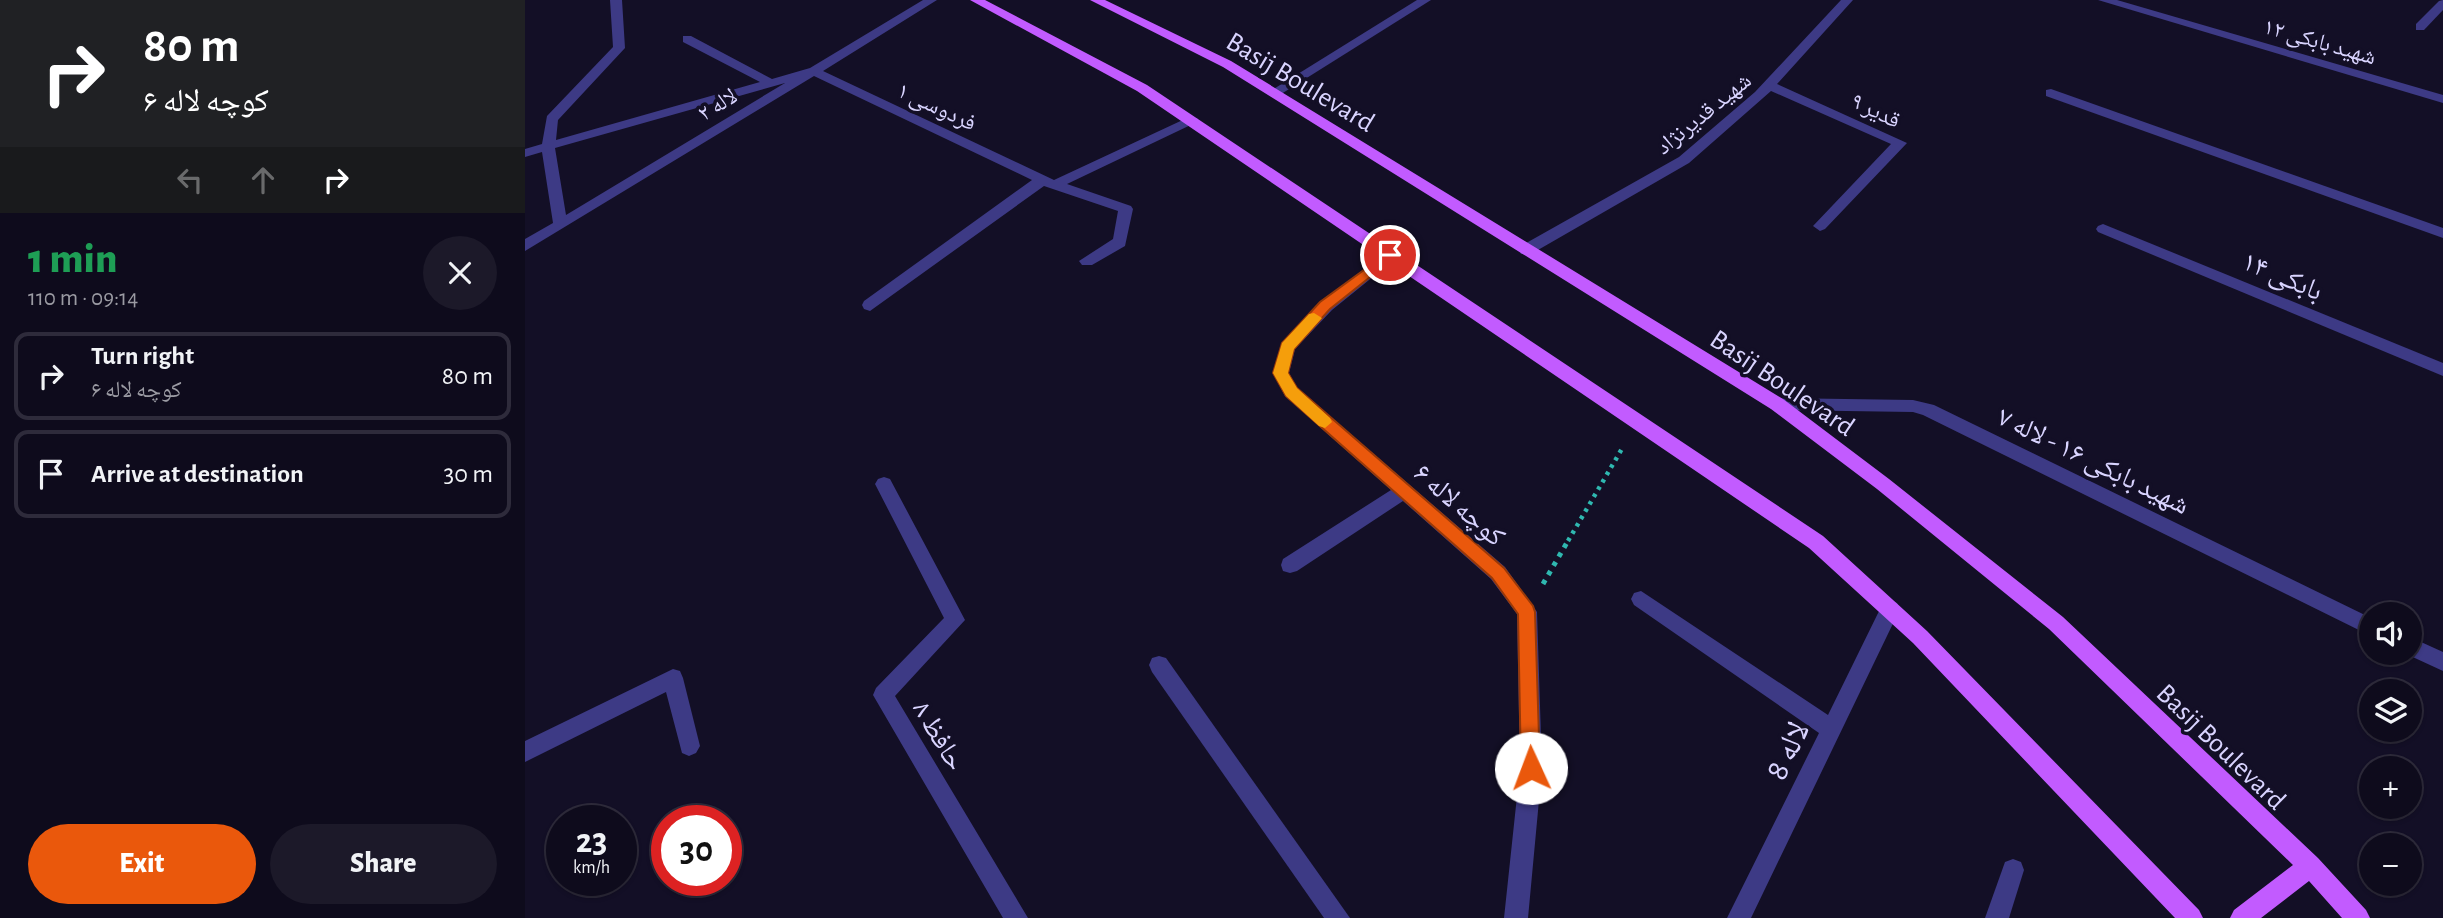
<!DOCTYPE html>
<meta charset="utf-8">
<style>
:root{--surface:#0e0b1c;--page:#1c1929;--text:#f1f3f6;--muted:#9b9ba3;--line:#2e2b3b;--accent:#ea580c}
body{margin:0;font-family:"Alegreya Sans","Noto Naskh Arabic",sans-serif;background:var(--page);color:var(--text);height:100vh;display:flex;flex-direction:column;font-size:26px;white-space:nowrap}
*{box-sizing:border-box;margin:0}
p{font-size:23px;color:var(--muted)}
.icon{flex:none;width:38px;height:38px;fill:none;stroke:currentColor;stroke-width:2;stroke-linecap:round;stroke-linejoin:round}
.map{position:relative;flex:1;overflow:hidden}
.drawer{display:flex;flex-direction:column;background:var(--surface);width:525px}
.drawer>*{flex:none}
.banner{background:#202124;color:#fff;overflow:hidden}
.buttons{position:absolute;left:1834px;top:602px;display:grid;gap:14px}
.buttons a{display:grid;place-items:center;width:63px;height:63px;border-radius:50%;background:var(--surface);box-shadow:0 2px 5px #0004,0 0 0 2px var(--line);font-size:35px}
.speed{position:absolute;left:21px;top:805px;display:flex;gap:14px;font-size:35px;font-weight:700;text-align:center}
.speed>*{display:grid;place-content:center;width:91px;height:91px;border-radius:50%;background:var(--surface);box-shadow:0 2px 5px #0004,0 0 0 2px var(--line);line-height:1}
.speed small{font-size:18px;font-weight:400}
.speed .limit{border:10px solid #d22;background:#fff;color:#111}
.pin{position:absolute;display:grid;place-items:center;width:60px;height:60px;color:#fff;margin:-30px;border:4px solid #fff;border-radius:50%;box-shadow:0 2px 7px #0007}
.me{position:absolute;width:77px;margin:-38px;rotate:358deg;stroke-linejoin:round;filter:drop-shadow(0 0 5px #0008)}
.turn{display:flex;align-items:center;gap:24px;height:147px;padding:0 28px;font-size:32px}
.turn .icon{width:91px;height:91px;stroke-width:2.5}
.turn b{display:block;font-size:49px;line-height:60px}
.lanes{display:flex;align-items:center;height:66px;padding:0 28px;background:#0003;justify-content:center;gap:35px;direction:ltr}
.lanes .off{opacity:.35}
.round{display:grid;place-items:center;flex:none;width:74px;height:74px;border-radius:37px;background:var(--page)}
.summary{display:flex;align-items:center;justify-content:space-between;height:119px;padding:0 28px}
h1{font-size:42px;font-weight:800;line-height:52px;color:#1e9e55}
.cta{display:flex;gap:14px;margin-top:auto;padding:14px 28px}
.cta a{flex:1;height:80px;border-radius:42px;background:var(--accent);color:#fff;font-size:28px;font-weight:800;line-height:80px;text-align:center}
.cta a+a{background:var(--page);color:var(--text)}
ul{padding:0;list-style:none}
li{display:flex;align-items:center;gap:21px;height:88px;margin:0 14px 10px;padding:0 14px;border:4px solid var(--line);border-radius:14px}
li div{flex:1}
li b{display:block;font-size:26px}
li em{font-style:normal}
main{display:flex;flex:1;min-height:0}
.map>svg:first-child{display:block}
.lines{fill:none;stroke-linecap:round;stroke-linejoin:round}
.path-far1{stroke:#2fb8b0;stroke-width:4.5;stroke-dasharray:3.5 5;stroke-linecap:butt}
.path{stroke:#2fb8b0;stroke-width:5;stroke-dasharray:4.5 6;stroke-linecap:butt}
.minor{fill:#3d3a85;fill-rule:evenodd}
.major{fill:#c25bff;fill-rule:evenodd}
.route{fill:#ea580c;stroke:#983908;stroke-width:2}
.slow{fill:#f59e0b}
.labels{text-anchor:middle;stroke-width:7;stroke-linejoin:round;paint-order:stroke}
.far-street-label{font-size:23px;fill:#d9d4ff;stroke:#130f26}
.street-label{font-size:28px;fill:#d9d4ff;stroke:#130f26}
.near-street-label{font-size:33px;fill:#d9d4ff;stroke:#130f26}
</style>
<main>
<section class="drawer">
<div class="banner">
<div class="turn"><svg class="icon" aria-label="right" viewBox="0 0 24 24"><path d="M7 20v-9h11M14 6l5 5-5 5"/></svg><div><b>80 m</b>کوچه لاله ۶</div></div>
<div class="lanes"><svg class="icon off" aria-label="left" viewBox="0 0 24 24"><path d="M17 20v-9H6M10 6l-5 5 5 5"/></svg><svg class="icon off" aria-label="ahead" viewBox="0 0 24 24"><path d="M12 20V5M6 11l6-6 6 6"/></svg><svg class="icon" aria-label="right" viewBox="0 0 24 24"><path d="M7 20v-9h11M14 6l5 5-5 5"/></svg></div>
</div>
<div class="summary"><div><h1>1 min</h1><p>110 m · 09:14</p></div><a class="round"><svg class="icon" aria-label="close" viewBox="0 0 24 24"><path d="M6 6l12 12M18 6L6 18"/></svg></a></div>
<ul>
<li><svg class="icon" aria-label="right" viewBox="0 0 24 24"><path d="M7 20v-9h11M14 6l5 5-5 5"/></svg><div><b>Turn right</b><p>کوچه لاله ۶</p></div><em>80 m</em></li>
<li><svg class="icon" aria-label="arrive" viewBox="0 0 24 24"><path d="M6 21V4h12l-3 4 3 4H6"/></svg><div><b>Arrive at destination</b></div><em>30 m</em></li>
</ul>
<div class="cta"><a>Exit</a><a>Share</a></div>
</section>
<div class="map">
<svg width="1918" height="918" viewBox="0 0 1918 918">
<rect width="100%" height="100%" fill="#130f26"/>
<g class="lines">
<polyline class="path-far1" points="1043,541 1098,447"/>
<polyline class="path" points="1018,584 1044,539"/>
<g class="minor">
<path d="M85,0H97L100,48L33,120L31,140L235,82L158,42V36H166L247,79L285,68L398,0H412L298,71L529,180L662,118H672L674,121L542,184L606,206L608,209L600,246L567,265H557L554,261L588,239L593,211L519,186L345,311L339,309L337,305L339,301L507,180L289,76L0,251V239L28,223L17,152L0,157V149L17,144L22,116L88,47ZM260,83L41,215L30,148Z"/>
<polygon points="892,0 906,0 753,96 748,97 742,93"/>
<polygon points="1316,0 1328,0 1252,84 1382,143 1300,229 1295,231 1288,226 1366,144 1246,91 1164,163 1006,254 996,254 994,250 996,246 1154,157 1230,92"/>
<polygon points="1573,0 1592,0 1918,95 1918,103"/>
<polygon points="1918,0 1918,10 1899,30 1891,30 1891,24 1914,1"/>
<polygon points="1526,89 1918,228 1918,238 1521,96 1521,90"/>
<polygon points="1578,224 1918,363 1918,376 1573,232 1571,229 1573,226"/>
<polygon points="865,250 870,251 872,255 870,259 807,310 770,349 764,373 772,388 980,567 1012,612 1017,768 1003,918 979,918 995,768 992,614 966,579 878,501 772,571 765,573 758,571 756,565 758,559 866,490 760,396 748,373 757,343 795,302"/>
<polygon points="1252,398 1388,400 1409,405 1846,618 1846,636 1398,415 1388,412 1252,410 1246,409 1244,404 1246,399"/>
<polygon points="359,477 365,479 440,620 370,696 503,918 478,918 348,695 351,688 419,618 350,484 353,479"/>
<polygon points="1116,591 1303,715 1358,603 1365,600 1372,603 1375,609 1226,918 1202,918 1294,733 1109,605 1106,599 1109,593"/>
<polygon points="1885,637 1918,652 1918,671 1879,653 1885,653"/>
<polygon points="634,656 641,658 825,918 799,918 627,672 624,665 627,658"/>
<polygon points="148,669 155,671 158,678 175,746 171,753 164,756 157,753 141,692 0,762 0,741"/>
<polygon points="1488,859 1496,862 1499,870 1484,918 1460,918 1480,862"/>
</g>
<g class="major">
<polygon points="445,0 460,0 622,85 1298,536 1402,631 1674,910 1678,918 1650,918 1388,643 1284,548 612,91"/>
<polygon points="565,0 580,0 706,61 1258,399 1364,479 1538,617 1793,858 1841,910 1845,918 1817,918 1784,881 1736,918 1705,918 1709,910 1768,865 1524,629 1352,489 1246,409 698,67"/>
</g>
</g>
<polygon class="route" points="865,251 869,252 869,258 805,309 769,349 763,373 772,388 979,568 1008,606 1010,612 1015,768 1013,775 1006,778 999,775 996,768 993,614 967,578 761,396 748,373 757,343 795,302"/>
<polygon class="slow" points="789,313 797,318 769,349 763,373 772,388 805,418 807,422 800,428 794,426 761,396 748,373 757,343 784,314"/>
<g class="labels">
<g class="far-street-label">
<text transform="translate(1795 41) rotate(16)" y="8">شهید بابکی ۱۲</text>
<text transform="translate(192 104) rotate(-32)" y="8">لاله ۲</text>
<text transform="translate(412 106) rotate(25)" y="8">فردوسی ۱</text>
<text transform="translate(1351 110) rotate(26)" y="8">قدیر ۹</text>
<text transform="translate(1178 113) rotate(-39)" y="8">شهید قدیرنژاد</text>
</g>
<g class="street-label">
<text transform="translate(776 81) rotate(31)" y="10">Basij Boulevard</text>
<text transform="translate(1758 275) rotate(23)" y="10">بابکی ۱۴</text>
<text transform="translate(1258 382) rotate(34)" y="10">Basij Boulevard</text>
<text transform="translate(1569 460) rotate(26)" y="10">شهید بابکی ۱۶ - لاله ۷</text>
<text transform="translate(935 504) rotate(41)" y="10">کوچه لاله ۶</text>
<text transform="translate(415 735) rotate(59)" y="10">حافظ ۸</text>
<text transform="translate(1697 746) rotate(44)" y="10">Basij Boulevard</text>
</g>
<g class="near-street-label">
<text transform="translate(1261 750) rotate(-64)" y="12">لاله 8</text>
</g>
</g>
</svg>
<div class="buttons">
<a><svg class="icon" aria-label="sound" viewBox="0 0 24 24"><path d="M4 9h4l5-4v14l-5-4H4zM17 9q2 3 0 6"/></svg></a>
<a><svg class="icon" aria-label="layers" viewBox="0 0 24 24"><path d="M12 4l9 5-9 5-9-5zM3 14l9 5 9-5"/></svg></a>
<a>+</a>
<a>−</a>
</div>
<div class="speed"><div>23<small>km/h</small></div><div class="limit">30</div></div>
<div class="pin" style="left:865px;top:255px;background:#d93025"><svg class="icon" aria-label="arrive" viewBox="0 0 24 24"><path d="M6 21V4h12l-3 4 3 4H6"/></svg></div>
<svg class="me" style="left:1006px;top:768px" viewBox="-20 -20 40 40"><circle r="19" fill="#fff"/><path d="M0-13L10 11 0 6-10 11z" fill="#ea580c"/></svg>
</div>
</main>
